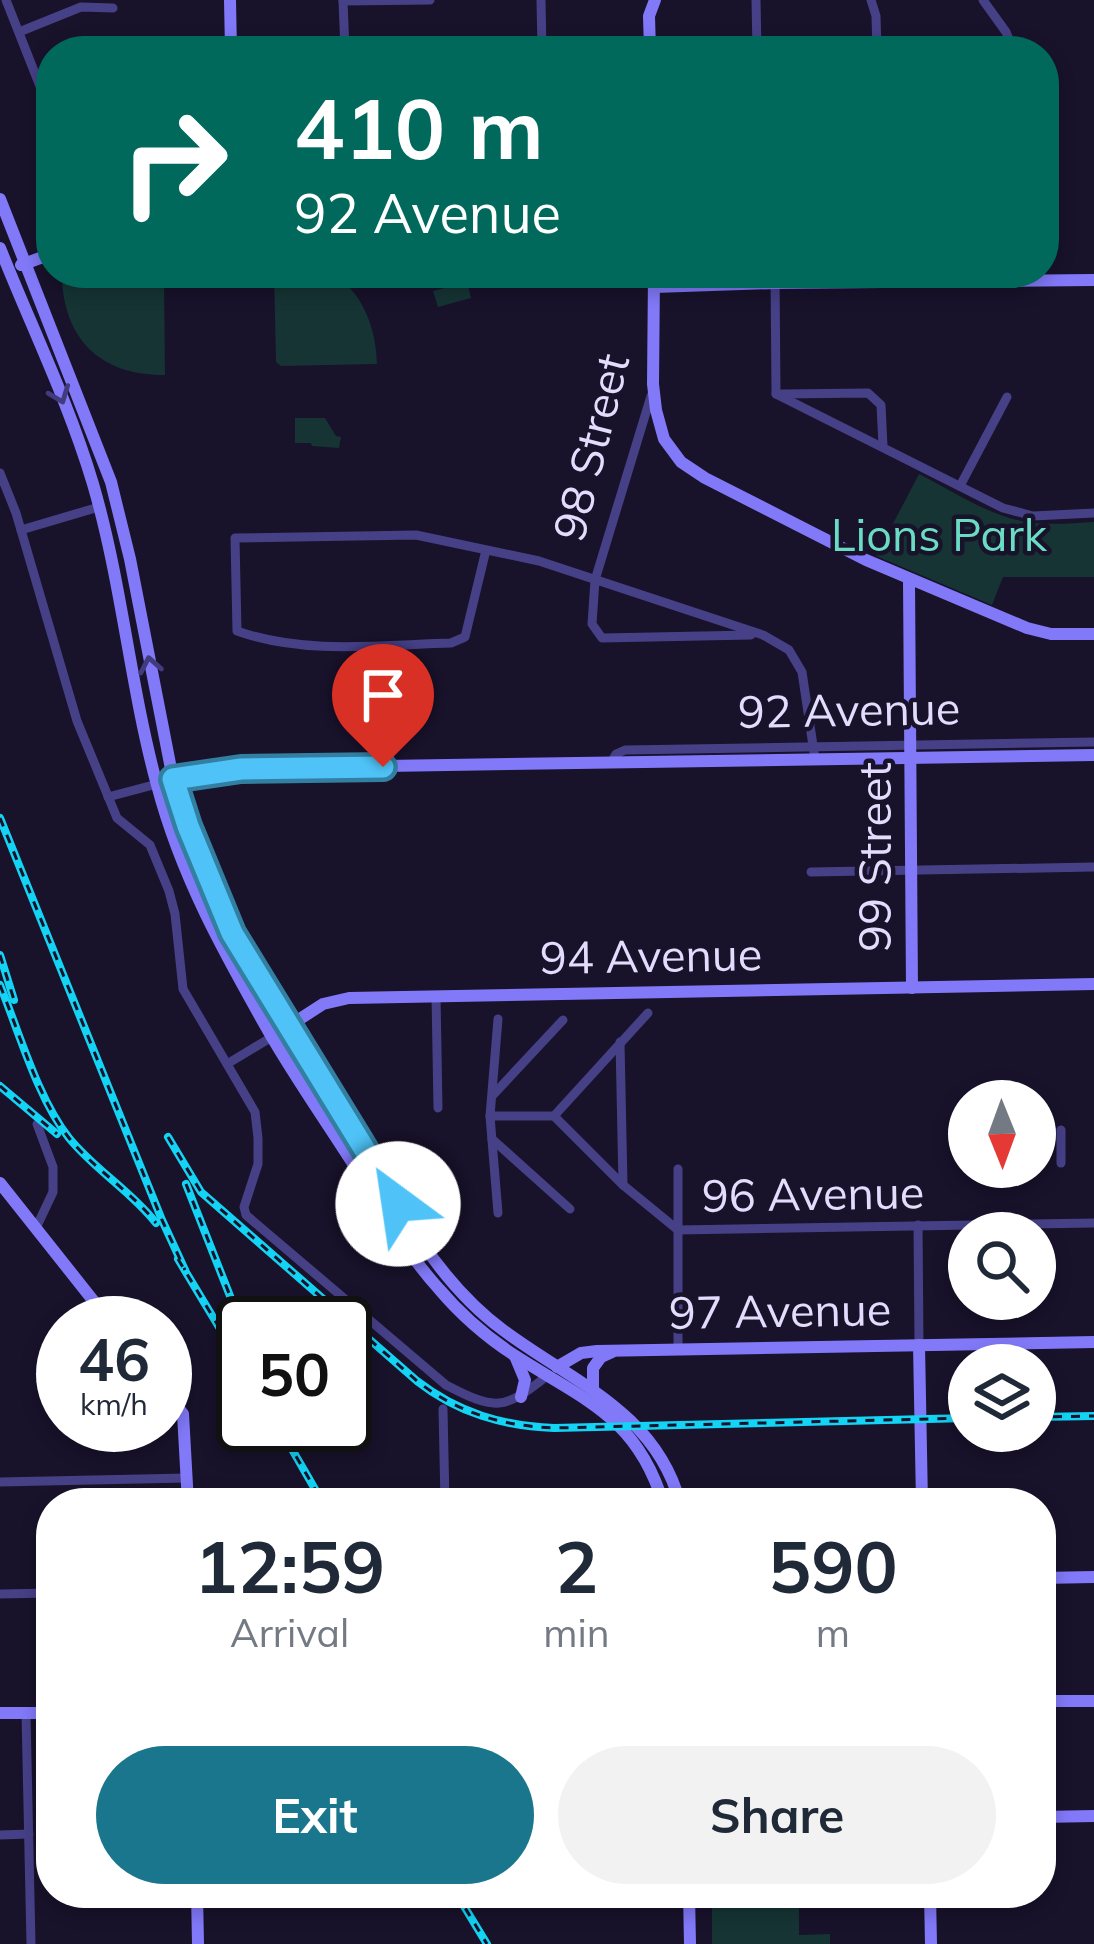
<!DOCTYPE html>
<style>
:root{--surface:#fff;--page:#f2f2f3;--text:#1f2937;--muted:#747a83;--accent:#1a768c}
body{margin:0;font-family:Mulish,sans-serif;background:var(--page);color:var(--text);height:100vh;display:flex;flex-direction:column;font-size:45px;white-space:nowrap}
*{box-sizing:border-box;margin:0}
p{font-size:39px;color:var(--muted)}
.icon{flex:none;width:66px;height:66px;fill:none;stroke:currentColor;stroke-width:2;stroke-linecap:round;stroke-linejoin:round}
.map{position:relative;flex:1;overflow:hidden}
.details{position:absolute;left:36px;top:1488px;width:1020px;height:420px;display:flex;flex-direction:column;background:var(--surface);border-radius:48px;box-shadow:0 6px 18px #0003}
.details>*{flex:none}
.hud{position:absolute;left:36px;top:36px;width:1023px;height:252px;border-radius:48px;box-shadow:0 6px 18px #0003;background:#00695c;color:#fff;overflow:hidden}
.needle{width:78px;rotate:179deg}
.fabs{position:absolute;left:948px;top:1080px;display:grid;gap:24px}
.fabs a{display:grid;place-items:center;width:108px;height:108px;border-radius:50%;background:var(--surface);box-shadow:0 6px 18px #0003;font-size:60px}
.speed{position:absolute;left:36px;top:1296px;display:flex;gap:24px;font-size:60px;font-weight:700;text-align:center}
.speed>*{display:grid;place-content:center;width:156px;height:156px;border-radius:50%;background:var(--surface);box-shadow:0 6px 18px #0003;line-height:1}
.speed small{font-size:30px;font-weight:400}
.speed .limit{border:6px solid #111;border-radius:18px;background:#fff;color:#111}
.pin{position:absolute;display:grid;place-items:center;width:102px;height:102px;color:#fff;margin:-123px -51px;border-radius:50% 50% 50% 0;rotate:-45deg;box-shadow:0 0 12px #0007}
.pin .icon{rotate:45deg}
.me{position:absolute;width:132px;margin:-66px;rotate:329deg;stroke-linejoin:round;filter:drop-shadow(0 0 9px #0008)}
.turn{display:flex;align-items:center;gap:42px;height:252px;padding:0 60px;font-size:54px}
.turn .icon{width:156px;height:156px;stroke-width:2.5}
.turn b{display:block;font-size:84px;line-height:102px}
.eta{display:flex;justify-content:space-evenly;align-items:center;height:204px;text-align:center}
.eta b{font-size:72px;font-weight:700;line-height:84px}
.action{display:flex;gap:24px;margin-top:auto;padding:24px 60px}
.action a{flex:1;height:138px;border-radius:72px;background:var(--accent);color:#fff;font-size:48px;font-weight:700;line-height:138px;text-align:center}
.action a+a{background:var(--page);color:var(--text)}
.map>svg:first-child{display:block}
.green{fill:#163434}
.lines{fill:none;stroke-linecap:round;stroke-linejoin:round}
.street{stroke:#464087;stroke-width:9}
.secondary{stroke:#8279f9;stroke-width:12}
.rail-casing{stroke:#13d4f4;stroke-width:8}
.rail{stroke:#18122b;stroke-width:3;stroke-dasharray:9;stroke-linecap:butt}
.oneway{stroke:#423b7d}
.route-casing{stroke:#337fa1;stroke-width:30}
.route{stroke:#4fc3f7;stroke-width:21}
.labels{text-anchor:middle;stroke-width:9;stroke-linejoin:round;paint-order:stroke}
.street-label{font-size:45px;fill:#e2ddfd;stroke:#18122b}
.park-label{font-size:45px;fill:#6bdcc4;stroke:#18122b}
</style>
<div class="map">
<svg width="1094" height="1944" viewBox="0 0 1094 1944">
<rect width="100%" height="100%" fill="#18122b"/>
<g class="green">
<path d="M274,273C289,273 307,270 322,273C361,280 377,331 377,364L281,366L276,362Z"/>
<path d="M158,274L164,278L165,375C102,376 63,340 62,276Z"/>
<polygon points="467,282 471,298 438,307 433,291"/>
<polygon points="295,418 325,418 336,436 341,437 339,448 312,446 311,443 295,443"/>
<path d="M919,474C955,492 995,520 1035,523C1055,525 1075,523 1094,522V577H1003L992,605L876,556Z"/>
<polygon points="712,1893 799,1893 799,1935 830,1934 830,1944 712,1944"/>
</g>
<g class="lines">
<g class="street">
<polyline points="6,0 51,114"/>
<polyline points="343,0 345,51"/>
<polyline points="541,0 542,51"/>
<polyline points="756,0 757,51"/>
<polyline points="871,0 876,16 877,51"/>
<polyline points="983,0 1006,32 1014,51"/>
<polyline points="343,1 430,0"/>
<polyline points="19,32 81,7 113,8"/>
<polyline points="775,273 776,394"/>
<polyline points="776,394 1003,508 1033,516 1094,513"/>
<polyline points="782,394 868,393 881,405 883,446"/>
<polyline points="651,396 595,580 592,624 602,638 751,635"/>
<path d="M0,473L16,513L77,721L117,818L150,845L169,891L175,914L183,989L255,1112L258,1138V1164L244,1207L246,1215L446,1385C496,1411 504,1410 547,1376"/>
<polyline points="960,486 1007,397"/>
<polyline points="21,530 99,507"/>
<path d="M486,550L465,637L451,643C380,645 305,655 237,631L235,538L416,535L539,561L763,635L789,650L802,672L815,759"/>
<polyline points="611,763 616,754 625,750 1094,742"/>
<polyline points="108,797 157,784"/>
<polyline points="811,872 1094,867"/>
<polyline points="436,996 438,1108"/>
<polyline points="498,1019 490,1116 498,1213"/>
<polyline points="620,1042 623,1185"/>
<polyline points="227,1064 272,1037"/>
<polyline points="493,1095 563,1020"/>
<polyline points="490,1116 554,1116 648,1013"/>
<polyline points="554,1116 623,1185 678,1230"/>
<polyline points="1061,1130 1061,1163"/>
<polyline points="492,1139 570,1209"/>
<polyline points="678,1169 678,1348"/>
<polyline points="918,1225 919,1345"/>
<polyline points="36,1228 53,1192 53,1167 37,1124"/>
<polyline points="678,1230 1094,1223"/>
<polyline points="443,1409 445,1503"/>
<polyline points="0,1482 187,1478"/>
<polyline points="0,1594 51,1593"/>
<polyline points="26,1713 31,1944"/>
<polyline points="0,1835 29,1834"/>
</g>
<g class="secondary">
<polyline points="230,0 231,51"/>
<polyline points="650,51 649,16 655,0"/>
<path d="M0,199L111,482L130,559L173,779L209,882L232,933L420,1240C443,1274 469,1305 503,1330C571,1381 656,1412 680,1503"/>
<path d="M0,248C31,326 69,403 93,484C122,583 130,686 157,785C181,876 223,951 269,1032C296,1079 328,1124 357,1170C382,1210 407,1254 439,1289C461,1315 485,1336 514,1355C582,1399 637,1416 663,1503"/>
<polyline points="21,265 51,254"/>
<polyline points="654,273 653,384 656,410 664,439 681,462 705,478 866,560 1027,628 1051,634 1094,634"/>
<polyline points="654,287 775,283 1094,280"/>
<polyline points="909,581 912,988"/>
<polyline points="169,780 219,771 259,768 1094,755"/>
<polyline points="272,1037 323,1004 349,998 1094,984"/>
<polyline points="0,1183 111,1323"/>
<polyline points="919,1345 922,1503"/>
<polyline points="515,1356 525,1380 521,1397"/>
<polyline points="557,1367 581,1353 597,1351 1094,1342"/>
<polyline points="593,1388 593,1368 601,1357 612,1352"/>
<polyline points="165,1391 183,1414 188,1503"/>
<polyline points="1041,1578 1094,1577"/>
<polyline points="1041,1701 1094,1701"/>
<polyline points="0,1713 51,1713"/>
<polyline points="1041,1817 1094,1816"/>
<polyline points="197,1893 198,1944"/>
<polyline points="689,1893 690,1944"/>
<polyline points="930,1893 931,1944"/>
</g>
<defs>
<g id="rail">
<polyline points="0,818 162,1220 185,1270"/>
<polyline points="0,955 14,1000"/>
<path d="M0,985C19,1032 38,1099 69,1138C95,1170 131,1191 156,1223"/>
<polyline points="0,1086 57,1134"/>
<path d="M168,1137L201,1192L417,1381C458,1413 503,1426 554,1428L969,1418"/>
<polyline points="186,1184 243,1329"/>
<polyline points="178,1259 243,1367"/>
<polyline points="1035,1417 1094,1416"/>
<polyline points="278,1425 323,1503"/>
<polyline points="456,1893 487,1944"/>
</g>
</defs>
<use href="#rail" class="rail-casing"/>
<use href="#rail" class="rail"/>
</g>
<defs><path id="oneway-chevron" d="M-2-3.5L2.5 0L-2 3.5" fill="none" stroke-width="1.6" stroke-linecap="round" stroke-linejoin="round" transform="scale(3)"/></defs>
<g class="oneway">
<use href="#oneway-chevron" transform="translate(60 395) rotate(69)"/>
<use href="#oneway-chevron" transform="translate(150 665) rotate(-101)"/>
</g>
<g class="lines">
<defs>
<polyline id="route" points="383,767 241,769 173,779 188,826 232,933 398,1204"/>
</defs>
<use href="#route" class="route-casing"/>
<use href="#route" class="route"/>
</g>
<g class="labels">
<g class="street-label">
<text transform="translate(591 447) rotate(-76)" y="16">98 Street</text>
<text transform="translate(849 710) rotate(-1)" y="16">92 Avenue</text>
<text transform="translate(875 857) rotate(-90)" y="16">99 Street</text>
<text transform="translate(651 956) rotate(-1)" y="16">94 Avenue</text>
<text transform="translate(813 1194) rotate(-1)" y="16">96 Avenue</text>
<text transform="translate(780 1311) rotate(-1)" y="16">97 Avenue</text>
</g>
<g class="park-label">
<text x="939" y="551">Lions Park</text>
</g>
</g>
</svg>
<div class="fabs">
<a><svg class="needle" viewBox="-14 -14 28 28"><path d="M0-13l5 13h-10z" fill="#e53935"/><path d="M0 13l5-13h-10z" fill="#747a83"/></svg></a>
<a><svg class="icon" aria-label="search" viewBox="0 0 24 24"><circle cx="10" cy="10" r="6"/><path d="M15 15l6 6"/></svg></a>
<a><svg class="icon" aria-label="layers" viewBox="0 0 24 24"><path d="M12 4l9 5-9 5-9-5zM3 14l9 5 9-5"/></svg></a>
</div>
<div class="speed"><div>46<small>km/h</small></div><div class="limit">50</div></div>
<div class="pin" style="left:383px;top:767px;background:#d93025"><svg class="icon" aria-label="arrive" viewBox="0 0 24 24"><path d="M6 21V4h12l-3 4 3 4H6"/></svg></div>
<svg class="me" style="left:398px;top:1204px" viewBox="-20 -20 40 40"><circle r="19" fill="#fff"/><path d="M0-13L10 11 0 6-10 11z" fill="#4fc3f7"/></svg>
<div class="hud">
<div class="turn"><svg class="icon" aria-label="right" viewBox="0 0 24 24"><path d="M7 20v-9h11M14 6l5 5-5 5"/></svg><div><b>410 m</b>92 Avenue</div></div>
</div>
<section class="details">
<div class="eta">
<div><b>12:59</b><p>Arrival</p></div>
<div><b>2</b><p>min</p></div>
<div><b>590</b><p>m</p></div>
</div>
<div class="action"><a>Exit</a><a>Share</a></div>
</section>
</div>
